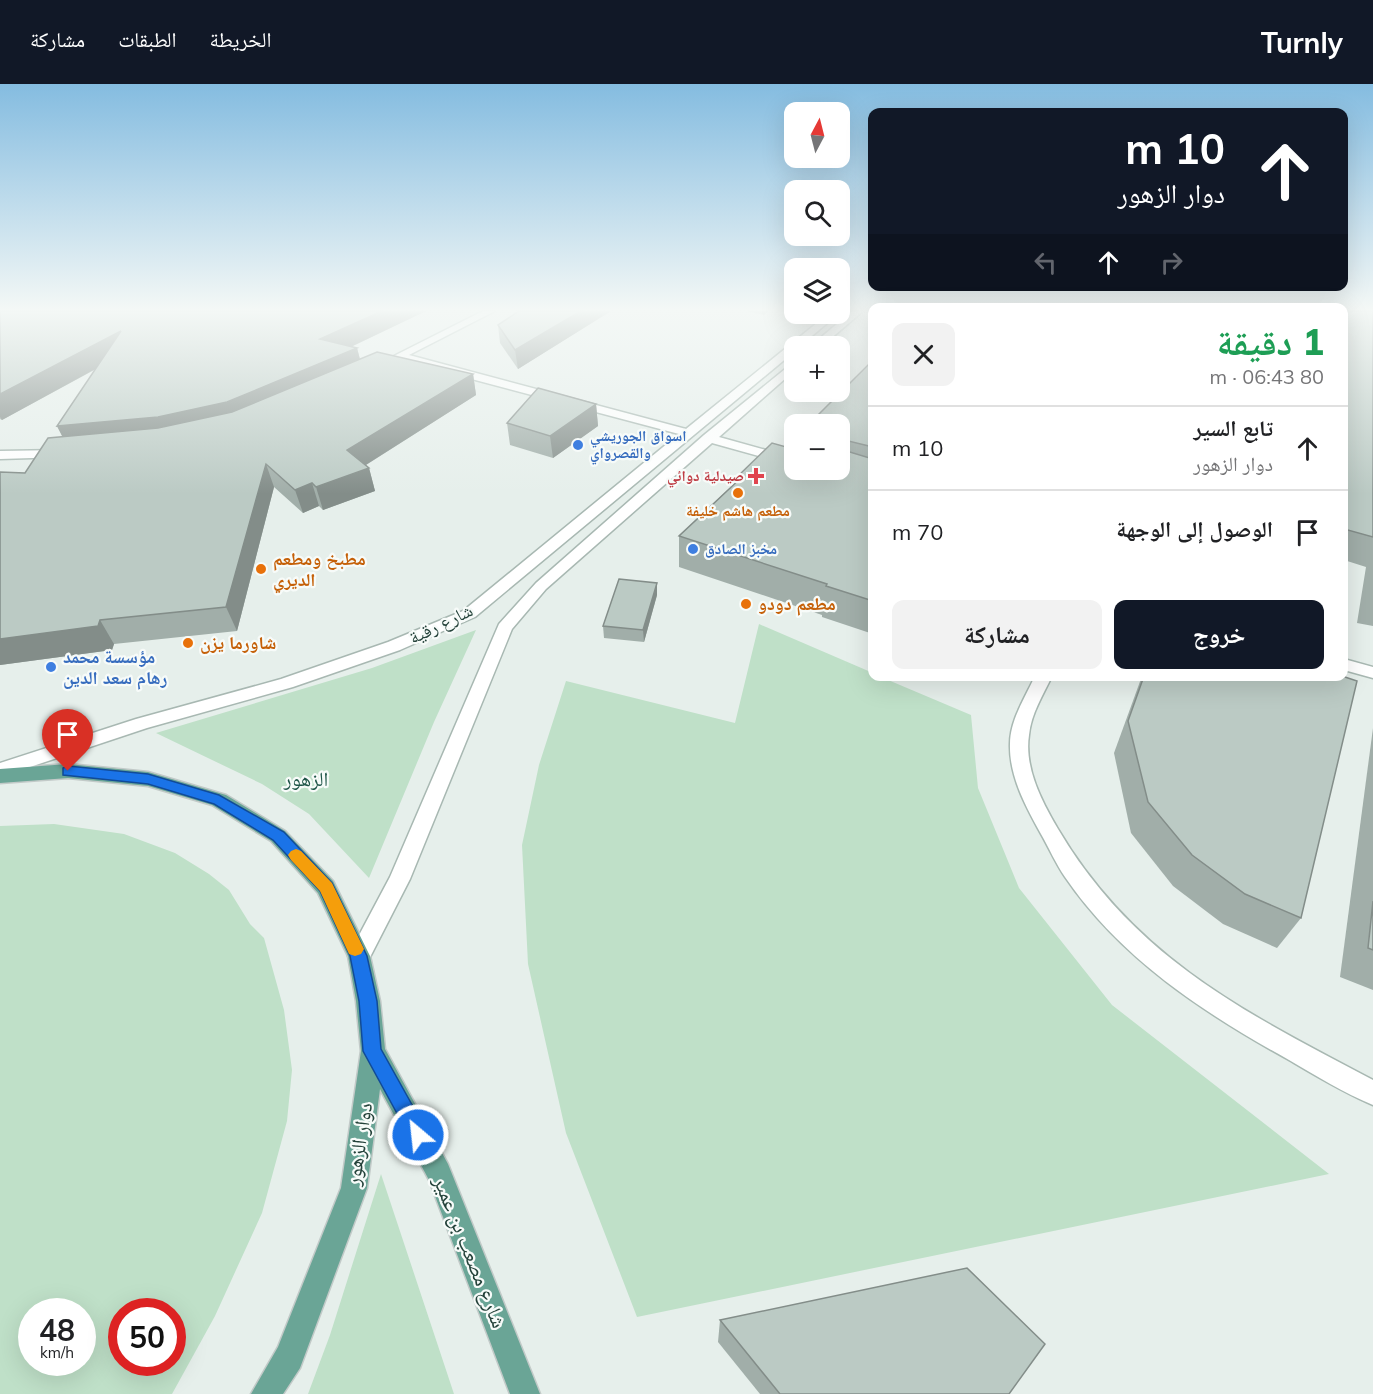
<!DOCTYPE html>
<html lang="ar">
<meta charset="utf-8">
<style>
:root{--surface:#fff;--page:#f2f2f2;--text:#202124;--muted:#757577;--line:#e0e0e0;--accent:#111827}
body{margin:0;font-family:Mulish,"Noto Naskh Arabic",sans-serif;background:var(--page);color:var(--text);direction:rtl;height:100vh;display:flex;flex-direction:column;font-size:22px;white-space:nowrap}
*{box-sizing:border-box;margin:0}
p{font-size:20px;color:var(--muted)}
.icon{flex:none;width:33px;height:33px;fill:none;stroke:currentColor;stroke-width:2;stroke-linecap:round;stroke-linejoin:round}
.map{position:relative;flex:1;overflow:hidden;direction:ltr}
.panel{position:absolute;left:868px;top:219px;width:480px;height:378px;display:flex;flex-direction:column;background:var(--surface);border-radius:12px;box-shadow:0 6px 24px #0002;direction:rtl}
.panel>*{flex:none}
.guide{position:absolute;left:868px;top:24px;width:480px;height:183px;border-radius:12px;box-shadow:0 6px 24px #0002;direction:rtl;background:#111827;color:#fff;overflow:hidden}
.needle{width:39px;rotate:7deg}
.buttons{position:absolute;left:784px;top:18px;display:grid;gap:12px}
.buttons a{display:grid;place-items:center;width:66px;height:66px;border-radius:12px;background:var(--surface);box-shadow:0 6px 24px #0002;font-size:30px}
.speed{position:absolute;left:18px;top:1214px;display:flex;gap:12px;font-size:30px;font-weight:700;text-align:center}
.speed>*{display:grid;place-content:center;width:78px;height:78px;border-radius:50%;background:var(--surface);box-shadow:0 6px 24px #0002;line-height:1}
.speed small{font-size:15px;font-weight:400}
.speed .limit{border:9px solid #d22;background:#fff;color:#111}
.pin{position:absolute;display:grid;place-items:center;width:51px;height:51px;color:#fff;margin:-62px -26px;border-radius:50% 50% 50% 0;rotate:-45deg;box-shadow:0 0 6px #0007}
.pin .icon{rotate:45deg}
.me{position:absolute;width:66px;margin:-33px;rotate:332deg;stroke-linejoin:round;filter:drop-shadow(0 0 4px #0008)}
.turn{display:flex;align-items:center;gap:21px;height:126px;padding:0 24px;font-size:27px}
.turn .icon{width:78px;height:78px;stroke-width:2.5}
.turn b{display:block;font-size:42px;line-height:51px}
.lanes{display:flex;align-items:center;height:57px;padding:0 24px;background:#0003;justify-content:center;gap:30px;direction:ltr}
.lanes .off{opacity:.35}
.round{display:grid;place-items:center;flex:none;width:63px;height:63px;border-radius:12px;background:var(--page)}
.summary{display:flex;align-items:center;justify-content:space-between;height:102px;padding:0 24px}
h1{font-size:36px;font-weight:800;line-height:45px;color:#1e9e55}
.cta{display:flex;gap:12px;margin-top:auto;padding:12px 24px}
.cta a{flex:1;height:69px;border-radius:12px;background:var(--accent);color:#fff;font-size:24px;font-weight:800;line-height:69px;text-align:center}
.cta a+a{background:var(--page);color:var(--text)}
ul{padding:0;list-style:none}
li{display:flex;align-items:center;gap:18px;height:84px;padding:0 24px;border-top:2px solid var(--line)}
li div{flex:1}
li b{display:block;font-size:22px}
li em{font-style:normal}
header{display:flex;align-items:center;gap:36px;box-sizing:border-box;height:84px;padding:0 30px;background:var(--accent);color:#fff}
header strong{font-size:28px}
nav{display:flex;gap:33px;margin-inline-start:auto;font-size:21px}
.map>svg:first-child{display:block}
.green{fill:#bfe0c8;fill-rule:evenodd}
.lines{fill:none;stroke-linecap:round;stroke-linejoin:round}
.minor-casing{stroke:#a8b8b2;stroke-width:3}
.major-casing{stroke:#c2cac8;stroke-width:3}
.minor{fill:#fff;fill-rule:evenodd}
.major{fill:#6aa596;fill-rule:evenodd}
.wall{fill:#a1aea9}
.shaded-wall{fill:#838d89}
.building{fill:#bbcac4;stroke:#838d89;stroke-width:1.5}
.route{fill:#1a73e8;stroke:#114b97;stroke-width:1.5}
.slow{fill:#f59e0b}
.shop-dot{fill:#3f7fe0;stroke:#f7fbf9;stroke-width:2}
.health-dot{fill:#e0444e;stroke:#f7fbf9;stroke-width:2}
.food-dot{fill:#e8710a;stroke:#f7fbf9;stroke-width:2}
.labels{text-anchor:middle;stroke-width:4.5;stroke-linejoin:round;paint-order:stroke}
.far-shop-label{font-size:15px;font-weight:bold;fill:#366cbe;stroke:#f7fbf9;text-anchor:start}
.far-health-label{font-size:15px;font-weight:bold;fill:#be3a42;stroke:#f7fbf9;text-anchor:end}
.far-food-label{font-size:15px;font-weight:bold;fill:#c56008;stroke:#f7fbf9}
.food-label{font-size:18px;font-weight:bold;fill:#c56008;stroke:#f7fbf9;text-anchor:start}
.street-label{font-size:18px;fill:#24423a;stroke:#f7fbf9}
.shop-label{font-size:18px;font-weight:bold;fill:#366cbe;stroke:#f7fbf9;text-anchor:start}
.neighbourhood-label{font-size:20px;fill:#1f5548;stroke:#f7fbf9}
.near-street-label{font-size:21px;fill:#24423a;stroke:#f7fbf9}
</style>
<header>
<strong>Turnly</strong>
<nav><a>الخريطة</a><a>الطبقات</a><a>مشاركة</a></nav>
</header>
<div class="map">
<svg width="1373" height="1310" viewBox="0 0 1373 1310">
<rect width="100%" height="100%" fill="#e6efeb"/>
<g class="green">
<polygon points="759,540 873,589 873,592 881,593 971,631 978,704 1019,804 1112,921 1329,1090 637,1233 566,1049 528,880 522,761 539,681 566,597 735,639"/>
<polygon points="476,546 434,638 369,794 309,730 262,700 156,649 372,584"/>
<path d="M54,740L124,750L175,769L209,790L229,806L250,840L264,854L284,926L292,986L287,1037L262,1129L215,1232L172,1310H0V742ZM32,1227H82V1278H32ZM122,1227H172V1278H122Z"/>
<polygon points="381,1090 454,1310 308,1310 330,1251"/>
</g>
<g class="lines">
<defs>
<g id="minor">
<polygon points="483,227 495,227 409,271 686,345 828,230 838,230 800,262 795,262 795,267 475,533 400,566 293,603 147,644 0,693 0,679 136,635 281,595 388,558 463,527 679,350 400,276 379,285 374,282"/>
<polygon points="852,227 863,227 822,262 811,262"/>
<polygon points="795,277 795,286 719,353 795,374 795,382 712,359 546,505 512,545 410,795 367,879 359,882 351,879 348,872 390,793 499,540 536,499 704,351"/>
<polygon points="61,366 67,370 65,373 0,375 0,367"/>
<polygon points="1344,575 1373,583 1373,594 1344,586"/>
<path d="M1035,592H1052C1043,611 1031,630 1029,651C1024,684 1042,718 1058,745C1134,874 1246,929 1373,996V1021C1344,1009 1316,992 1289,976C1204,929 1121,875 1065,793C1056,780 1049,764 1041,750C1026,723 1009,692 1010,660C1010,636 1025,614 1035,592Z"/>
</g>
<polygon id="major" points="68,680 148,688 226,711 285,747 333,797 370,872 380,917 385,965 448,1080 540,1310 510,1310 429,1096 380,1005 367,1104 300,1284 283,1310 251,1310 278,1263 341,1104 361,967 356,917 348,872 318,809 271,757 212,721 148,702 68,694 0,699 0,685"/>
</defs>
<use href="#minor" class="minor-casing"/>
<use href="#major" class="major-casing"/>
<use href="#minor" class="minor"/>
<use href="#major" class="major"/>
</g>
<g class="wall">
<polygon points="0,227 426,227 351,263 357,264 360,275 473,290 476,311 366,381 369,384 375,407 323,426 319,422 303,429 274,403 237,547 114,560 112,566 0,581 0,388 25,389 62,352 57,342 96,285 2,336 0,335"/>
<polygon points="519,227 611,227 518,285 500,259 498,241"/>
<polygon points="746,227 769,227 764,231"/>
<polygon points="1344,227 1373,227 1373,542 1357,539 1366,483 1344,476"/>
<polygon points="873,281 873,550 822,533 822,531 679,483 679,452 738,396 739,391 840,386 840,340"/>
<polygon points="596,320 598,342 553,374 510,361 507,339"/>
<polygon points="657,511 644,558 604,554 603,542"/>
<polygon points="1142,592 1342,592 1301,834 1277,864 1223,840 1173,802 1131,749 1114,669"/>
<polygon points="1373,644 1373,906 1340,893"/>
<polygon points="720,1236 1009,1310 760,1310 718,1258"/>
</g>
<g class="shaded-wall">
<polygon points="382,227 426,227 325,275 320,255"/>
<polygon points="581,227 611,227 518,285 515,266"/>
<polygon points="121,247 130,266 2,336 0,333 0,310"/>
<polygon points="357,264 362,284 234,339 68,363 57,342"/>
<polygon points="473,290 476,311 353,389 347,366"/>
<polygon points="596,320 598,342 553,374 550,352"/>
<polygon points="266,380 274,403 237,547 226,523"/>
<polygon points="369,384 375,407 323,426 316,403"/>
<polygon points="312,399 319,422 303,429 295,406"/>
<polygon points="657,499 657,511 644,558 643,546"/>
<polygon points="100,536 114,560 112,566 0,581 0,555"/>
</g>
<g class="building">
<polygon points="0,227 382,227 320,255 357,264 227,318 158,333 57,342 121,247 0,310"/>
<polygon points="519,227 581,227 515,266 498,241"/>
<polygon points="1344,227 1373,227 1373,453 1344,445"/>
<polygon points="377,268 473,290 347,366 369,384 316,403 312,399 295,406 266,380 226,523 100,536 98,542 0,555 0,388 25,389 48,354 158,344 232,328"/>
<polygon points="869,280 873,281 873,363 840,355 840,340 809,340"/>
<polygon points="538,304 596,320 550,352 507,339"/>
<polygon points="795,354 795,386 840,386 840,365 873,375 873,517 826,502 827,500 679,452 743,392 739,391 772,359 786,363"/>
<polygon points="619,495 657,499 643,546 603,542"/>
<polygon points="1144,592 1342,592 1357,597 1301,834 1245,810 1192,771 1148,718 1128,637"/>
<polygon points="1373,817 1373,866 1368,864"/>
<polygon points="967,1184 1045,1260 1009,1310 780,1310 720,1236"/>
</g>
<linearGradient id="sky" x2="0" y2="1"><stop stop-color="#84bce0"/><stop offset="0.55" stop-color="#f4f8f6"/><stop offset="1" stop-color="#f4f8f6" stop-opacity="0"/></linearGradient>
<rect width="1373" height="410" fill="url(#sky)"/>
<polygon class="route" points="68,682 148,690 219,711 284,748 332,799 359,855 367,872 377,917 381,965 425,1044 428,1051 425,1057 418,1060 412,1057 363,967 359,917 350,872 320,807 273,756 214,720 148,700 63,691 63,684"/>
<polygon class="slow" points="296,765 301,767 332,799 364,865 361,870 355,872 349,870 320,807 291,776 288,771 291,767"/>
<g class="shop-dot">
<circle cx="578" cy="361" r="6"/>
<circle cx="693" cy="465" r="6"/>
<circle cx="51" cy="583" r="6"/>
</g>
<path class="health-dot" d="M753 383h6v6h6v6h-6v6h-6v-6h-6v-6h6z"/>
<g class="food-dot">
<circle cx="738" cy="409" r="6"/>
<circle cx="261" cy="485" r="6"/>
<circle cx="746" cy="520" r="6"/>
<circle cx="188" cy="559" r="6"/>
</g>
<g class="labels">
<g class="far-shop-label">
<text x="590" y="357">اسواق الجوريشي<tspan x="590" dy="17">والقصرواي</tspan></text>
<text x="705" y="470">مخبز الصادق</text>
</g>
<g class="far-health-label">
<text x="744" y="397">صيدلية دوائي</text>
</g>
<g class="far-food-label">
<text x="738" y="432">مطعم هاشم خليفة</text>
</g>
<g class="food-label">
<text x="273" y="481">مطبخ ومطعم<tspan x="273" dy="21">الديري</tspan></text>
<text x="758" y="526">مطعم دودو</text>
<text x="200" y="565">شاورما يزن</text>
</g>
<g class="street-label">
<text transform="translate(441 540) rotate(-26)" y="6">شارع رقية</text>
</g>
<g class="shop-label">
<text x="63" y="579">مؤسسة محمد<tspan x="63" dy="21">رهام سعد الدين</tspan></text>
</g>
<g class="neighbourhood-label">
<text x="306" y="702">الزهور</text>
</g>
<g class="near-street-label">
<text transform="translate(359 1060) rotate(-81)" y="7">دوار الزهور</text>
<text transform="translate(470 1168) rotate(68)" y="7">شارع مصعب بن عمير</text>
</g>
</g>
</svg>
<div class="buttons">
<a><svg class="needle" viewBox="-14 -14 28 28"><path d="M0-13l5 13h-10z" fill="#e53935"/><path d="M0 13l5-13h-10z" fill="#757577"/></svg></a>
<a><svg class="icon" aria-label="search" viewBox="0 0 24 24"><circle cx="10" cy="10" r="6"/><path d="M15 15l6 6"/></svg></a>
<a><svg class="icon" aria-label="layers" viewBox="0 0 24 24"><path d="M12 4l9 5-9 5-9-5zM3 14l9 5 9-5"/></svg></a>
<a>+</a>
<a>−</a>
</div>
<div class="speed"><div>48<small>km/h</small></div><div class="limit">50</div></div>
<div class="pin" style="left:68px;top:687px;background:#d93025"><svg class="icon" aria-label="arrive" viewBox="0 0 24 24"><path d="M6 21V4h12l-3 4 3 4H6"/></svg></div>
<svg class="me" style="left:418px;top:1051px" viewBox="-20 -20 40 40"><circle r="17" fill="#1a73e8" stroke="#fff" stroke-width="3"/><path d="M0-11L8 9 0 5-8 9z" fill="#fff"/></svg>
<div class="guide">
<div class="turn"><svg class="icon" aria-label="ahead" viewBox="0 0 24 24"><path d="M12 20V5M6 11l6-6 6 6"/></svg><div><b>10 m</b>دوار الزهور</div></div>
<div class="lanes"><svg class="icon off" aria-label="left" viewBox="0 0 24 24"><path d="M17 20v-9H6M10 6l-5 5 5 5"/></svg><svg class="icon" aria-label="ahead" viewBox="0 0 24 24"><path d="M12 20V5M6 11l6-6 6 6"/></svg><svg class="icon off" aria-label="right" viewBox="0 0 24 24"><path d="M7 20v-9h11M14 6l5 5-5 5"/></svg></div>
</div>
<section class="panel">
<div class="summary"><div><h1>1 دقيقة</h1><p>80 m · 06:43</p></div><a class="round"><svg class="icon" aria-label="close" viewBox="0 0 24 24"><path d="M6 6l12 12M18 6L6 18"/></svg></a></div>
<ul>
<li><svg class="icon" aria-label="ahead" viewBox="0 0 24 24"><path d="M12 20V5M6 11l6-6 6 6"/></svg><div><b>تابع السير</b><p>دوار الزهور</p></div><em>10 m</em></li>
<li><svg class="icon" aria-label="arrive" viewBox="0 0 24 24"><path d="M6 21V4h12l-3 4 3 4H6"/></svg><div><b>الوصول إلى الوجهة</b></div><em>70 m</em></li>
</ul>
<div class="cta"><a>خروج</a><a>مشاركة</a></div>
</section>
</div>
